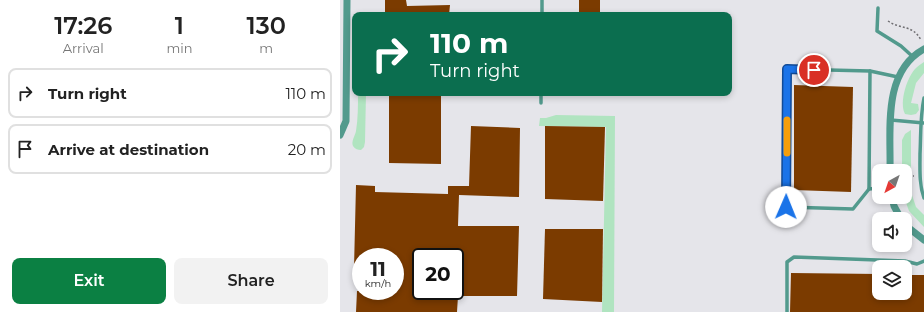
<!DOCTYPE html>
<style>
:root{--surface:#fff;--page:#f2f2f2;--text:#222;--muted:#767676;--line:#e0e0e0;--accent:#0b8043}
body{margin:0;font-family:Montserrat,sans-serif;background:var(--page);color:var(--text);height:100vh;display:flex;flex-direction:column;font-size:15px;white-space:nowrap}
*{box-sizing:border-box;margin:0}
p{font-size:13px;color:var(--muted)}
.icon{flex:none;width:22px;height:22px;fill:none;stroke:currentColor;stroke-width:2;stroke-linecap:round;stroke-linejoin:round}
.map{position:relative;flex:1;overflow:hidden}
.side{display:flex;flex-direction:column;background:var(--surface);width:340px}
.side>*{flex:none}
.banner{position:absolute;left:12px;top:12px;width:380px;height:84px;border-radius:8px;box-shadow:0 2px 6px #0003;background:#0b6e4f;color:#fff;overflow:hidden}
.needle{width:26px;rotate:220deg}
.controls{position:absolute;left:532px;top:164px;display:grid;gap:8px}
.controls a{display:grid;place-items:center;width:40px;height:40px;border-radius:8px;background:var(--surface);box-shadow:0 2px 6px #0003;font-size:20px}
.speed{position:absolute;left:12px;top:248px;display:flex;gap:8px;font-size:20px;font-weight:700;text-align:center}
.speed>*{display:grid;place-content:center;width:52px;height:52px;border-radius:50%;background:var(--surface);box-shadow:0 2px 6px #0003;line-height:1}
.speed small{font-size:10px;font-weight:400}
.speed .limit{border:2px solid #111;border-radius:6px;background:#fff;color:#111}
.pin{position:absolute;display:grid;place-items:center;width:34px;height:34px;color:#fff;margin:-17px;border:2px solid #fff;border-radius:50%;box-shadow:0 1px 4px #0007}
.me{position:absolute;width:44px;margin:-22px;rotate:1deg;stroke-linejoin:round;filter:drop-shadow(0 0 3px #0008)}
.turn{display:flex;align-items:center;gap:14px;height:84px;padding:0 12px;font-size:18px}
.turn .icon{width:52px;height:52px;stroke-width:2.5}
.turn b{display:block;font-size:28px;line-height:34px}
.eta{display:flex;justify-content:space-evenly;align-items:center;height:68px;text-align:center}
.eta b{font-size:24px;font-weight:600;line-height:28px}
.action{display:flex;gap:8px;margin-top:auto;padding:8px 12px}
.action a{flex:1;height:46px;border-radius:8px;background:var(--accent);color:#fff;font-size:16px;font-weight:600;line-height:46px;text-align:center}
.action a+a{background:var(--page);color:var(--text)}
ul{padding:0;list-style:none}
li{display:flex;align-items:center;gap:12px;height:50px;margin:0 8px 6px;padding:0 4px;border:2px solid var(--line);border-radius:8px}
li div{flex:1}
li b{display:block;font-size:15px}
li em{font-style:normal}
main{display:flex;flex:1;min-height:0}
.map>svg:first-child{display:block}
.green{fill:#b0e4c0}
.building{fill:#7b3b00;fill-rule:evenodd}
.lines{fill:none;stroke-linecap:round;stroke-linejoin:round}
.path{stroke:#6f6e72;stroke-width:1.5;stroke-dasharray:2 2;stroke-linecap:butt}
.service{stroke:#529a8d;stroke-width:3.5}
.minor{stroke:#529a8d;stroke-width:7}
.route-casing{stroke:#114b97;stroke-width:10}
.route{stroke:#1a73e8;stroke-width:7}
.slow{stroke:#f59e0b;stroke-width:7}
</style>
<main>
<section class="side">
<div class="eta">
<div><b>17:26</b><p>Arrival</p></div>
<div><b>1</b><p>min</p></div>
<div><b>130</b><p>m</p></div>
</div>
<ul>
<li><svg class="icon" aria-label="right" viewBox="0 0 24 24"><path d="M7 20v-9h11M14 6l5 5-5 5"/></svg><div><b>Turn right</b></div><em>110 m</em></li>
<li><svg class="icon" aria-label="arrive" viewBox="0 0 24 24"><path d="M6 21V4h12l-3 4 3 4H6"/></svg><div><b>Arrive at destination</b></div><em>20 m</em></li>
</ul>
<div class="action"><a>Exit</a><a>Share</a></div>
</section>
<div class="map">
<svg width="584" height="312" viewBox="0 0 584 312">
<rect width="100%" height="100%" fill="#e5e5ea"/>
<g class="green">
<path d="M584,62V73L576,83L571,103L578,104L579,110L576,114L571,115L565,114C559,102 567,77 576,68C578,66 581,64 584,62Z"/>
<path d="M18,93H26L25,142L24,147L21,150C18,150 15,149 13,146C11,141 15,136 16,131C18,119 18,105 18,93Z"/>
<polygon points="216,115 275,116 274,312 262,312 266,127 199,126 200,118 206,118"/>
<polygon points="571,130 571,192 576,207 584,215 584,227 569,211 564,197 565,171 562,171 562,140 565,134"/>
</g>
<g class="building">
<polygon points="45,0 66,0 67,6 110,5 109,15 45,15"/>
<rect x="239" y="0" width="21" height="15"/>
<polygon points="454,85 513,87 511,192 454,190"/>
<polygon points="49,93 101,93 101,164 49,163"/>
<path d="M131,126L180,128L179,197L119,195L118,226H179L177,296H118L117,312H16L17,291H55V257H21V268H14L16,185L35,186V192L108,194V186H129ZM81,257H115V291H81Z"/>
<polygon points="205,126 265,127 263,201 205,199"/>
<polygon points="205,229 263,229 262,302 203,299"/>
<polygon points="451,273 539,274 539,293 565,293 565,275 584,275 584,312 450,312"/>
</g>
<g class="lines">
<g class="path">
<path d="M548,21C561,30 572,24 581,40"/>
<polyline points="565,176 574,176"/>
</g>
<g class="service">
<polyline points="538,8 537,31 561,46 572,56"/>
<polyline points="202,15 202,0"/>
<polygon points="447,69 530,71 529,189 513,209 446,207"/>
<polyline points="530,71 558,77"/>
<path d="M584,98C580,117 581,135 580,154C580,169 579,184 584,198"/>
<polyline points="201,103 201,93"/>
<polyline points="551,120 584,123"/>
<polyline points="529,189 539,188"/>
<polyline points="447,312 447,262 454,257 565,261 577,264 584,261"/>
</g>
<g class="minor">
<polyline points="0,135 6,121 7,0"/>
<path d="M550,171C551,130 542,72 584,49"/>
<polyline points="552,197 554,206 561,219"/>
<polyline points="565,225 584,240"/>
</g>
</g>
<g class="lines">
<defs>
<polyline id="route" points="446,207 447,69 474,70"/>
</defs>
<use href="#route" class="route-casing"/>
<use href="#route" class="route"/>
<polyline class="slow" points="447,153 447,120"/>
</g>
</svg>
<div class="controls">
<a><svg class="needle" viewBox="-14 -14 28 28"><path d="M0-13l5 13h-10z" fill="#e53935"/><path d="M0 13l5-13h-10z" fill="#767676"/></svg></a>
<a><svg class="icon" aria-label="sound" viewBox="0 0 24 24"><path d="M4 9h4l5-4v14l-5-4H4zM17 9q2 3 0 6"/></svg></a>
<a><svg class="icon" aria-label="layers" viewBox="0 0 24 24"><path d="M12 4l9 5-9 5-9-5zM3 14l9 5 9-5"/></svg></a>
</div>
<div class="speed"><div>11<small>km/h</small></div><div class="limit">20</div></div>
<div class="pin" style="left:474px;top:70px;background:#d93025"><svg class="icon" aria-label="arrive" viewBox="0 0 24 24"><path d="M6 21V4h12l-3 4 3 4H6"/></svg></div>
<svg class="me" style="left:446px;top:207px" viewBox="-20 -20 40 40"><circle r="19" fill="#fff"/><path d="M0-13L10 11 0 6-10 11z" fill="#1a73e8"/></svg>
<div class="banner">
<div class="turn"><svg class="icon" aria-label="right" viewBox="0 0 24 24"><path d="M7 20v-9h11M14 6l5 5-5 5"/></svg><div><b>110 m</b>Turn right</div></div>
</div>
</div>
</main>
